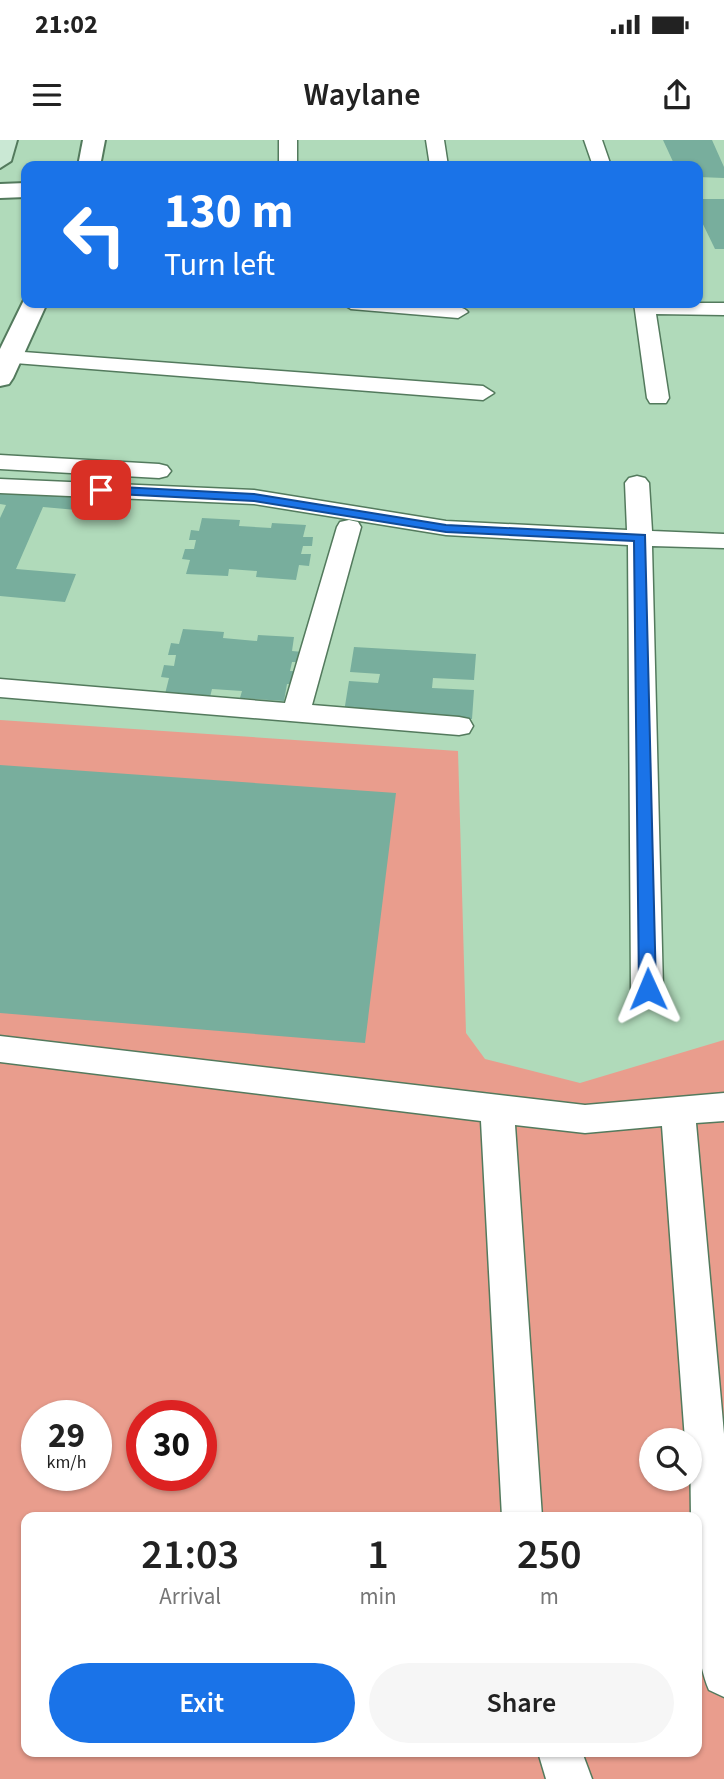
<!DOCTYPE html>
<style>
:root{--surface:#fff;--page:#f6f6f6;--text:#222;--muted:#767676;--accent:#1a73e8}
body{margin:0;font-family:"Source Sans 3",sans-serif;background:var(--page);color:var(--text);height:100vh;display:flex;flex-direction:column;font-size:26px;white-space:nowrap}
*{box-sizing:border-box;margin:0}
p{font-size:23px;color:var(--muted)}
.icon{flex:none;width:38px;height:38px;fill:none;stroke:currentColor;stroke-width:2;stroke-linecap:round;stroke-linejoin:round}
.map{position:relative;flex:1;overflow:hidden}
.details{position:absolute;left:21px;top:1372px;width:681px;height:245px;display:flex;flex-direction:column;background:var(--surface);border-radius:14px;box-shadow:0 2px 5px #0004}
.details>*{flex:none}
.banner{position:absolute;left:21px;top:21px;width:682px;height:147px;border-radius:14px;box-shadow:0 2px 5px #0004;background:#1a73e8;color:#fff;overflow:hidden}
.fabs{position:absolute;left:639px;top:1288px;display:grid;gap:14px}
.fabs a{display:grid;place-items:center;width:63px;height:63px;border-radius:50%;background:var(--surface);box-shadow:0 2px 5px #0004;font-size:35px}
.speed{position:absolute;left:21px;top:1260px;display:flex;gap:14px;font-size:35px;font-weight:700;text-align:center}
.speed>*{display:grid;place-content:center;width:91px;height:91px;border-radius:50%;background:var(--surface);box-shadow:0 2px 5px #0004;line-height:1}
.speed small{font-size:18px;font-weight:400}
.speed .limit{border:10px solid #d22;background:#fff;color:#111}
.pin{position:absolute;display:grid;place-items:center;width:60px;height:60px;color:#fff;margin:-30px;border-radius:14px;box-shadow:0 4px 10px #0006}
.me{position:absolute;width:77px;margin:-38px;rotate:359deg;stroke-linejoin:round;filter:drop-shadow(0 0 5px #0008)}
.turn{display:flex;align-items:center;gap:24px;height:147px;padding:0 28px;font-size:32px}
.turn .icon{width:91px;height:91px;stroke-width:2.5}
.turn b{display:block;font-size:49px;line-height:60px}
.eta{display:flex;justify-content:space-evenly;align-items:center;height:119px;text-align:center}
.eta b{font-size:42px;font-weight:600;line-height:49px}
.action{display:flex;gap:14px;margin-top:auto;padding:14px 28px}
.action a{flex:1;height:80px;border-radius:42px;background:var(--accent);color:#fff;font-size:28px;font-weight:600;line-height:80px;text-align:center}
.action a+a{background:var(--page);color:var(--text)}
.status{display:flex;justify-content:space-between;align-items:center;height:49px;padding:0 35px;background:var(--surface);direction:ltr}
.status svg{height:19px;fill:currentColor}
header{display:flex;justify-content:space-between;align-items:center;height:91px;padding:0 28px;background:var(--surface);font-size:32px;font-weight:600}
.map>svg:first-child{display:block}
.green{fill:#e99d8d;fill-rule:evenodd}
.building{fill:#78ae9d}
.lines{fill:none;stroke-linecap:round;stroke-linejoin:round}
.minor-casing{stroke:#537a5d;stroke-width:3}
.tertiary-casing{stroke:#537a5d;stroke-width:4}
.secondary-casing{stroke:#537a5d;stroke-width:4}
.minor{fill:#fff;fill-rule:evenodd}
.tertiary{fill:#fff;fill-rule:evenodd}
.secondary{fill:#cae8d4;fill-rule:evenodd}
.route{fill:#1a73e8;stroke:#114b97;stroke-width:2}
</style>
<div class="status"><b>21:02</b><svg viewBox="0 0 49 12"><path d="M0 12V9h3v3zM5 12V6h3v6zM10 12V3h3v9zM15 12V0h3v12zM26 1h20v11H26zM47 4h2v5h-2z"/></svg></div>
<header><svg class="icon" aria-label="menu" viewBox="0 0 24 24"><path d="M4 6h16M4 12h16M4 18h16"/></svg>Waylane<svg class="icon" aria-label="share" viewBox="0 0 24 24"><path d="M12 15V3M7 8l5-5 5 5M5 13v7h14v-7"/></svg></header>
<div class="map">
<svg width="724" height="1639" viewBox="0 0 724 1639">
<rect width="100%" height="100%" fill="#b0daba"/>
<path class="green" d="M0,580L458,611L466,893L485,919L580,943L724,900V1639H0ZM37,1276H96V1335H37ZM142,1276H201V1335H142ZM651,1300H690V1339H651ZM26,1377H696V1612H26Z"/>
<g class="building">
<polygon points="663,0 712,0 724,27 724,38 698,37 698,26 675,26"/>
<polygon points="698,59 724,59 724,109 715,109 698,74"/>
<polygon points="0,348 105,356 99,372 43,367 16,429 76,434 65,462 0,456 0,378 6,365 0,364"/>
<polygon points="202,378 240,380 239,386 271,388 272,383 306,385 303,397 313,397 312,406 303,406 301,414 311,414 309,426 299,425 296,440 256,437 257,431 229,429 228,436 186,434 190,420 182,419 185,409 194,409 196,400 189,400 191,390 199,391"/>
<polygon points="183,489 224,492 223,498 257,501 258,495 294,497 292,511 303,512 301,522 292,522 290,531 300,531 298,545 287,544 284,561 240,558 242,551 212,549 210,557 165,554 169,538 161,537 164,525 174,526 176,515 168,515 171,503 179,504"/>
<polygon points="354,507 476,514 474,540 433,538 432,548 474,550 472,579 344,572 349,541 378,543 380,534 350,532"/>
<polygon points="0,625 396,653 365,903 0,873"/>
</g>
<g class="lines">
<defs>
<g id="minor">
<rect x="279" y="0" width="18" height="26"/>
<polygon points="426,0 444,0 448,26 430,26"/>
<polygon points="584,0 602,0 611,26 593,26"/>
<path d="M341,163C363,163 457,157 468,172L458,178L351,169Z"/>
<polygon points="634,163 724,163 724,175 656,174 669,258 666,263 650,263 647,258"/>
<polygon points="10,211 483,246 494,253 483,260 2,222 0,216"/>
<polygon points="0,315 159,324 167,326 171,331 167,336 159,338 0,329"/>
<polygon points="637,336 645,338 649,343 652,391 724,394 724,408 652,406 663,849 658,858 647,861 636,858 631,849 628,405 446,395 254,364 0,353 0,339 254,350 446,381 627,390 625,343 629,338"/>
<polygon points="349,380 358,382 361,387 312,565 459,577 469,579 473,586 469,593 459,595 0,557 0,539 285,563 337,387 340,382"/>
<path d="M0,896L585,965L724,953V981L696,983L724,1294V1557L709,1550C690,1506 696,1426 696,1377H691L690,1300H685L662,986L585,993L515,985L542,1377H502L481,981L0,922Z"/>
<polygon points="538,1612 582,1612 592,1639 546,1639"/>
</g>
<g id="tertiary">
<polygon points="83,0 105,0 100,26 78,26"/>
<polygon points="26,43 26,57 0,58 0,44"/>
<polygon points="25,158 26,163 47,163 13,238 9,244 0,246 0,209"/>
</g>
<polygon id="secondary" points="0,0 17,0 11,21 0,28"/>
</defs>
<use href="#minor" class="minor-casing"/>
<use href="#tertiary" class="tertiary-casing"/>
<use href="#secondary" class="secondary-casing"/>
<use href="#minor" class="minor"/>
<use href="#tertiary" class="tertiary"/>
<use href="#secondary" class="secondary"/>
</g>
<polygon class="route" points="101,346 254,354 446,385 645,395 656,849 653,854 648,856 639,849 634,401 446,392 254,361 97,353 97,347"/>
</svg>
<div class="fabs">
<a><svg class="icon" aria-label="search" viewBox="0 0 24 24"><circle cx="10" cy="10" r="6"/><path d="M15 15l6 6"/></svg></a>
</div>
<div class="speed"><div>29<small>km/h</small></div><div class="limit">30</div></div>
<div class="pin" style="left:101px;top:350px;background:#d93025"><svg class="icon" aria-label="arrive" viewBox="0 0 24 24"><path d="M6 21V4h12l-3 4 3 4H6"/></svg></div>
<svg class="me" style="left:648px;top:849px" viewBox="-20 -20 40 40"><path d="M0-17L14 15 0 8-14 15z" fill="#1a73e8" stroke="#fff" stroke-width="4"/></svg>
<div class="banner">
<div class="turn"><svg class="icon" aria-label="left" viewBox="0 0 24 24"><path d="M17 20v-9H6M10 6l-5 5 5 5"/></svg><div><b>130 m</b>Turn left</div></div>
</div>
<section class="details">
<div class="eta">
<div><b>21:03</b><p>Arrival</p></div>
<div><b>1</b><p>min</p></div>
<div><b>250</b><p>m</p></div>
</div>
<div class="action"><a>Exit</a><a>Share</a></div>
</section>
</div>
